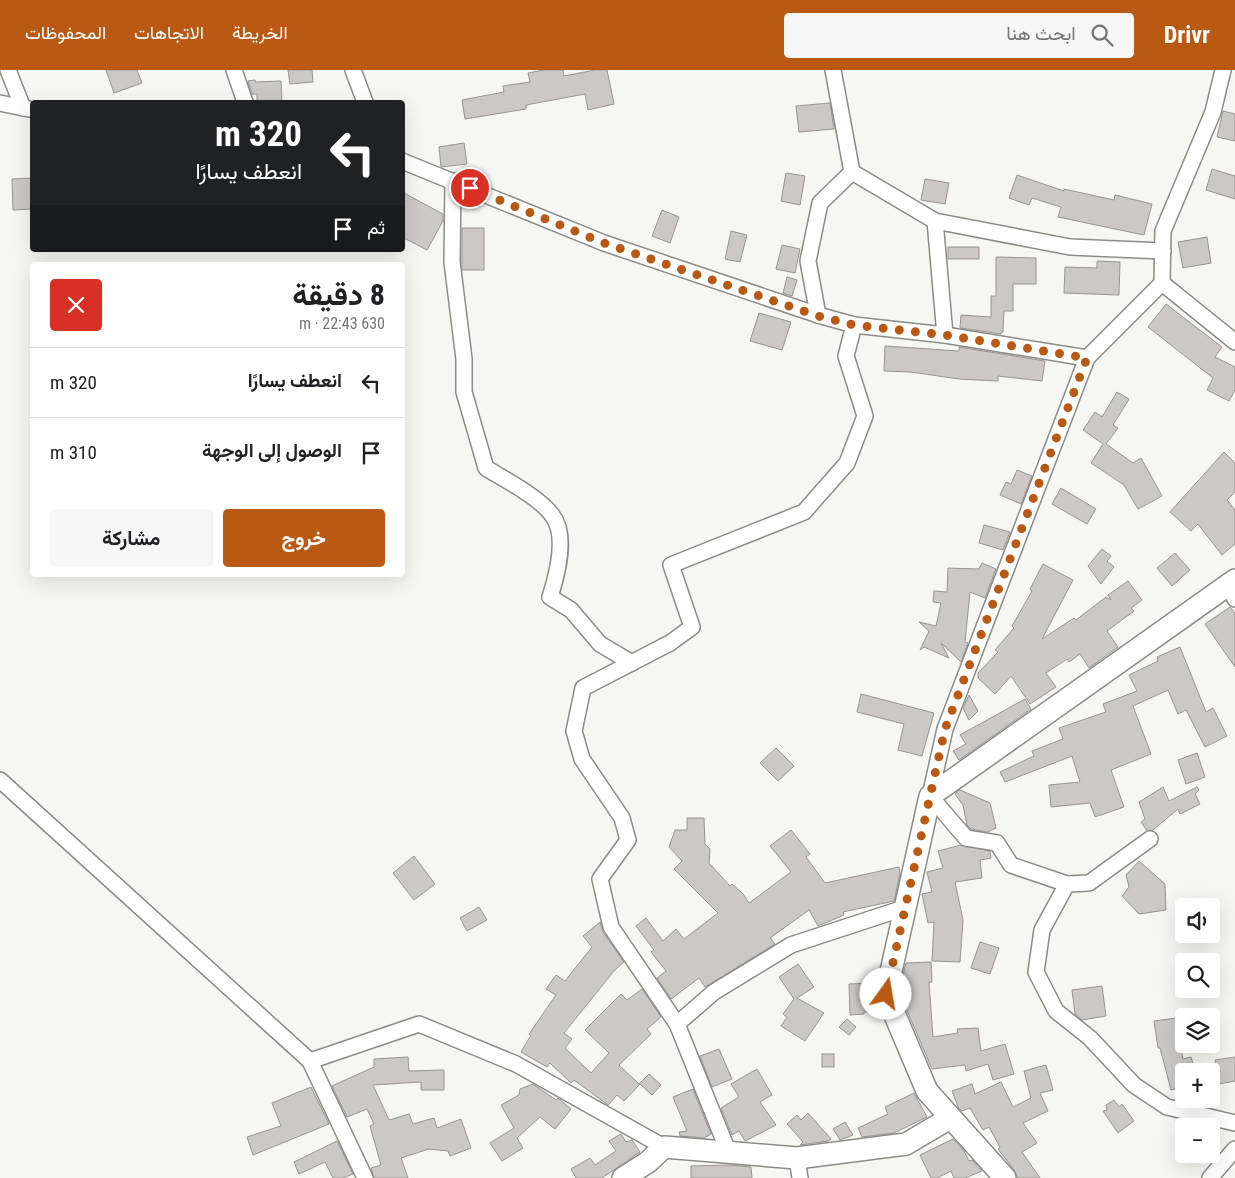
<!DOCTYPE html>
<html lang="ar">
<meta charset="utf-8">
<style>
:root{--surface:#fff;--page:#f6f6f6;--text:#202124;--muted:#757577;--line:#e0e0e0;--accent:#b95914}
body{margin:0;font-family:"Roboto Condensed",Vazirmatn,sans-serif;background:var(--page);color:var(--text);direction:rtl;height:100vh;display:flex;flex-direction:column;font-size:19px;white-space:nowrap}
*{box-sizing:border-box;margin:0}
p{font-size:16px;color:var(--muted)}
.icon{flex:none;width:28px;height:28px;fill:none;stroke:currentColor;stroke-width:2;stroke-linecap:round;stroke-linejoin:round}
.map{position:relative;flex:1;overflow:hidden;direction:ltr}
.panel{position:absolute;left:30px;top:192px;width:375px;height:315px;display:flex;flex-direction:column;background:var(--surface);border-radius:5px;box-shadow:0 5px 20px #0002;direction:rtl}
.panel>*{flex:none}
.banner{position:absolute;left:30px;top:30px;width:375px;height:152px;border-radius:5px;box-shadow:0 5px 20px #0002;direction:rtl;background:#202124;color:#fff;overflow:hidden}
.fabs{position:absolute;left:1175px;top:828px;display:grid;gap:10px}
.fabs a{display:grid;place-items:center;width:45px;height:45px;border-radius:5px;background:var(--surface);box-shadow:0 5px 20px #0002;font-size:25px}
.pin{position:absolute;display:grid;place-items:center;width:42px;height:42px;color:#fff;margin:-21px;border:2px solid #fff;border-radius:50%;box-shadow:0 1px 5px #0007}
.me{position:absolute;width:55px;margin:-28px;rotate:13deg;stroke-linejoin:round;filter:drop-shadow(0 0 4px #0008)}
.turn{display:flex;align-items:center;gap:18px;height:105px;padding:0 20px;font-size:22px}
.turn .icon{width:65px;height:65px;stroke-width:2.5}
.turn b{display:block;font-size:35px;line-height:42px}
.then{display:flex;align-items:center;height:48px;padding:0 20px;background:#0003;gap:10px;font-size:19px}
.round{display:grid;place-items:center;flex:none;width:52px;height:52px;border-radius:5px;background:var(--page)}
.overview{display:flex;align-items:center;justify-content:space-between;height:85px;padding:0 20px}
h1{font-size:30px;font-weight:700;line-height:38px}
.primary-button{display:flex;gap:10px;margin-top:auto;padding:10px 20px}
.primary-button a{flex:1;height:58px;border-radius:5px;background:var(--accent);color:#fff;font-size:20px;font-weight:700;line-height:58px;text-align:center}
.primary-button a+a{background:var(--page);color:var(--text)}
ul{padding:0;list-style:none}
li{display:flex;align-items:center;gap:15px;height:70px;padding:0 20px;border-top:1px solid var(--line)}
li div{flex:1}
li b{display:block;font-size:19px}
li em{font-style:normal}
header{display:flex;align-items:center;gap:30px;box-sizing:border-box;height:70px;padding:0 25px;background:var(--accent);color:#fff}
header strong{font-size:24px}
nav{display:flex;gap:28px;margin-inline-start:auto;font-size:18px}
.search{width:350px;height:45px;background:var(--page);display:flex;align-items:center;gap:12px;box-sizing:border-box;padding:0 18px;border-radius:5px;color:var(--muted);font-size:19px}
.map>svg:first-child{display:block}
.building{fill:#ccc8c6;stroke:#979492}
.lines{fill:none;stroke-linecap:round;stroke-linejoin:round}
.street-casing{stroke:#8b8b87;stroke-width:18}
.secondary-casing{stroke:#8b8b87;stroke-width:24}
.street{stroke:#fff;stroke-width:15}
.secondary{stroke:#fff;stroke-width:21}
.route{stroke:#b95914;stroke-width:9;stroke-dasharray:0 16.2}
</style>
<header>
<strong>Drivr</strong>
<div class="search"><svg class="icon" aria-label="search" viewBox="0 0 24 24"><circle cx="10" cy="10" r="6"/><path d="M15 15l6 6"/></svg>ابحث هنا</div>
<nav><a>الخريطة</a><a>الاتجاهات</a><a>المحفوظات</a></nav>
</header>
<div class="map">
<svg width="1235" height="1108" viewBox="0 0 1235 1108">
<rect width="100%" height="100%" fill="#f6f6f2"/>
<g class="building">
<polygon points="106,0 137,0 142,13 114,23"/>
<polygon points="288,0 312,0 313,12 290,14"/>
<polygon points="544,0 563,0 564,6 595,0 607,0 614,34 588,40 585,24 526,35 526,39 465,49 462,30 504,22 503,16 530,12 528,3"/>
<polygon points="255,10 255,12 281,11 282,32 257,32 257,24 252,24 248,11"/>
<polygon points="830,33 834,59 799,62 796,36"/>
<polygon points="1223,41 1235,44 1235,71 1217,67"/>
<polygon points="464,73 467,94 441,97 439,77"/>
<polygon points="1212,99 1235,106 1235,129 1206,120"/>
<polygon points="786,103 805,106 800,135 781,131"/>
<polygon points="1017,105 1064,121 1064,119 1114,130 1115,125 1152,134 1144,165 1058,147 1061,137 1032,128 1029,135 1009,128"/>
<polygon points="32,108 32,139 13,140 12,109"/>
<polygon points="925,109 949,113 945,134 921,130"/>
<polygon points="402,122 443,144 443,151 427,180 402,167"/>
<polygon points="662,140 679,147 670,173 652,166"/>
<rect x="462" y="158" width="22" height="42"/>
<polygon points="731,161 747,165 740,192 725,189"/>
<polygon points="1207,167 1211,193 1183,198 1178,172"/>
<polygon points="782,175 800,179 795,203 776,199"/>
<rect x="948" y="177" width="31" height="12"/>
<polygon points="996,187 1036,188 1036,214 1013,214 1013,241 1004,241 1003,262 1001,262 1001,264 960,258 961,245 991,247 991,226 996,226"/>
<polygon points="1097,191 1120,192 1119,225 1064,223 1065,197 1097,198"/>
<polygon points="787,207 797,210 792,226 783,223"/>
<polygon points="1166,234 1222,277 1215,287 1235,297 1235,320 1229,331 1207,320 1213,308 1148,257"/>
<polygon points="759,243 791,252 782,280 750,271"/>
<polygon points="885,276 959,281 959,277 1045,291 1042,311 998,306 998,311 959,309 911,302 884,301"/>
<polygon points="1117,322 1129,329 1113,355 1118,358 1106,374 1133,393 1141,388 1162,426 1138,439 1124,415 1091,393 1103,374 1083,360 1095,342 1102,347"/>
<polygon points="1224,382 1235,393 1235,422 1227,430 1235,440 1235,474 1222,485 1198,454 1191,461 1170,442"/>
<polygon points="1017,400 1032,406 1021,434 1000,425 1006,412 1011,414"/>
<polygon points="1061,418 1096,439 1087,454 1052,434"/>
<polygon points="984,455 1010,462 1003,480 979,473"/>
<polygon points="1102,479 1111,486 1107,491 1114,497 1101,514 1088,496"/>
<polygon points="1175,483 1190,500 1172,516 1157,498"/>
<polygon points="982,493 996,499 985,528 970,522 965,572 968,573 961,592 941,573 949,588 924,577 920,580 929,561 919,552 936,556 941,533 933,532 934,521 947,522 948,498 979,499"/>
<polygon points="1043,494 1073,510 1042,569 1074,548 1076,550 1106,527 1111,530 1108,525 1128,511 1142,530 1131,538 1134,541 1107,561 1118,577 1089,598 1080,584 1069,592 1067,589 1046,603 1056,617 1030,634 1011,606 995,624 978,608 978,603 998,582 995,580 1014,558 1012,556 1032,521 1030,519"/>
<polygon points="1230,537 1235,543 1235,597 1205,554"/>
<polygon points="1180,577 1206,642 1213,638 1227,666 1205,677 1186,640 1178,644 1168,620 1133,636 1151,684 1111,700 1124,737 1095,747 1090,733 1051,737 1049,715 1080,712 1072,686 1005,712 1000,702 1034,686 1032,681 1063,669 1059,658 1106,642 1103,634 1137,621 1129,605 1158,591 1157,587"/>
<polygon points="861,624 934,643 922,686 898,680 904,654 857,642"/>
<polygon points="969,625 978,641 969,650 963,638"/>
<polygon points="1025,629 1031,639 959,690 953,681 966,674 960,665"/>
<polygon points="776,678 794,696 778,711 760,693"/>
<polygon points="1197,683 1205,707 1186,714 1178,690"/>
<polygon points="1163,717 1169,731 1197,717 1199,720 1195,724 1200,734 1180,744 1178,739 1153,760 1147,761 1141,752 1145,749 1139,732"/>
<polygon points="960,720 990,733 996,758 987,762 971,759 967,755 963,735 955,724"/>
<polygon points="687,748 704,748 705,774 710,779 709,793 730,816 732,814 743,824 749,833 791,802 770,776 791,760 810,784 806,787 825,813 899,797 900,804 894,831 843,842 844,845 818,856 809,840 770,868 775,874 705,917 699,908 671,929 657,908 666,901 651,882 654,880 636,856 646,848 663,871 676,859 684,869 718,843 674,799 682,791 669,777 675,760 687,760"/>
<polygon points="961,775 990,781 991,788 980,790 982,808 955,812 963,850 960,892 932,891 934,852 928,853 922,824 932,822 927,802 943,798 938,781"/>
<polygon points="414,786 435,814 414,830 393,803"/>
<polygon points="1139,791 1165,814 1166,840 1139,844 1122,826 1129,817 1126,805"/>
<polygon points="479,837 487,850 467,861 460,848"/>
<polygon points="600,852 603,862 624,892 614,901 564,963 572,969 565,978 591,1003 609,983 585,960 621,924 627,930 642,919 661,947 647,959 651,964 619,995 639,1014 649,1004 661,1015 652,1025 640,1014 624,1031 617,1025 608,1035 574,1010 571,1013 550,993 547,997 521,982 531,965 529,964 556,925 546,919 556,905 565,911 592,877 583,866"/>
<polygon points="980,872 999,878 990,904 971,898"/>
<polygon points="931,892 932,912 929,912 933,967 958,963 957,959 978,958 981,981 1005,974 1014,1004 993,1010 988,994 966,1001 965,995 932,999 906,938 904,913 901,913 906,893"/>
<polygon points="798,894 814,917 797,928 824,943 805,971 781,956 787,947 783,944 794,929 779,907"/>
<polygon points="873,913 874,941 864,942 864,944 850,945 849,914"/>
<polygon points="1102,916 1106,946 1082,950 1075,944 1072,920"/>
<polygon points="1176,948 1183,989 1191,987 1195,1001 1184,1001 1184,1016 1171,1020 1160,978 1158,978 1154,951"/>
<polygon points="847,949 856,957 849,965 839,957"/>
<polygon points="719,979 732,1009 712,1017 700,986"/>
<rect x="822" y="984" width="12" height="13"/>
<polygon points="408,987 409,1001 444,1000 444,1020 421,1020 421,1012 373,1015 389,1050 409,1044 413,1054 434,1048 437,1058 461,1049 471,1078 450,1086 448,1081 429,1079 401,1088 408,1108 374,1108 371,1098 381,1095 370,1056 374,1054 367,1039 347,1047 332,1016 374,997 374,989"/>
<polygon points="1235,987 1235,1011 1219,1014 1215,990"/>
<polygon points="1046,995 1053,1020 1040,1023 1048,1041 1023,1053 1037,1073 1022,1082 1040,1108 1018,1108 1014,1100 998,1079 1000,1077 989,1057 983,1060 970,1038 962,1041 958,1037 952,1021 972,1014 975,1024 1001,1012 1013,1037 1031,1028 1024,1001"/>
<polygon points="757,999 772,1025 760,1032 776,1055 745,1071 739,1061 732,1065 721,1038 739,1027 731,1014"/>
<polygon points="533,1014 556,1030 558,1028 571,1039 555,1059 540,1047 517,1068 523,1078 502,1091 490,1073 514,1058 501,1035 519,1025 520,1019"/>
<polygon points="311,1017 329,1054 253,1085 247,1067 281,1056 272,1033"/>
<polygon points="693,1019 711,1064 704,1068 680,1066 679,1062 687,1061 673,1027"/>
<polygon points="914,1023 927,1047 894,1063 862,1067 858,1058 888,1044 885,1037"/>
<polygon points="1114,1030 1119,1037 1122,1034 1134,1051 1118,1063 1103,1041 1107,1040 1106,1035"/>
<polygon points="808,1043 831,1069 828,1071 800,1075 803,1072 787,1054 797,1045 801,1050"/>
<polygon points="845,1052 853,1065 840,1070 833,1059"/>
<polygon points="621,1064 626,1072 632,1070 640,1082 602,1108 576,1108 571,1099 590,1088 595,1095 616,1081 609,1071"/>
<polygon points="953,1069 964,1081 969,1091 972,1090 982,1101 965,1108 954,1108 951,1101 937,1108 931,1108 920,1085"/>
<polygon points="337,1071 353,1104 343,1108 333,1108 325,1092 299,1104 294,1092"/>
<polygon points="729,1095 751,1097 752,1108 691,1108 691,1096"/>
</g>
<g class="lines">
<defs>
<g id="street">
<polyline points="8,0 23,38"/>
<polyline points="234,0 245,32"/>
<polyline points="353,0 365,32"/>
<polyline points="0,33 29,39"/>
<polyline points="402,91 604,173 818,245 854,255 945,265 1087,288"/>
<polyline points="852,102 935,151 1070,177 1163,181"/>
<path d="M453,111L452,192L464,289V322L486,398C504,409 540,428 552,445C568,465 557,505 550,527L571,540L600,574L632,593"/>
<polyline points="935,151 945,265"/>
<polyline points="1162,213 1235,272"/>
<polyline points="818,245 808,191 820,133 852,102 833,0"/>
<polyline points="1228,515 1235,529"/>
<polyline points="0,710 310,991 419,954 516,994 664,1077"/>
<polyline points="1150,769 1089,813 1067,814 1011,795 997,773 966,768 930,726 945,659 1087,288 1162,213 1163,161 1213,42 1223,0"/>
<polyline points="1067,814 1042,860 1036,902 1056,941 1090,968 1134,1015 1167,1037 1235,1053"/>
<polyline points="677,954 714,922 791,875 907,837"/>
<polyline points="310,991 365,1108"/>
<polyline points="728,1081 677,954 611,857 600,809 628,770 622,748 582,689 574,661 583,618 670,573 692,557 671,495 804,442 847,393 865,346 846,286 854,255"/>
<polyline points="797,1088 800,1108"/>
<polyline points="1210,1108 1235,1079"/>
</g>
<g id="secondary">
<polyline points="623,1108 648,1092 664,1077 797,1088 906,1074 950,1048"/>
<polyline points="1005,1108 927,1021 886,924 930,726 1235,510"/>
</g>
</defs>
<use href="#street" class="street-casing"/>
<use href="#secondary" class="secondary-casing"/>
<use href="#street" class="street"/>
<use href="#secondary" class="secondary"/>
</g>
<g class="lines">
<polyline class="route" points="470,118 604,173 818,246 854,255 945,265 1087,288 945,659 886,924"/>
</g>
</svg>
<div class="fabs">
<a><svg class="icon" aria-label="sound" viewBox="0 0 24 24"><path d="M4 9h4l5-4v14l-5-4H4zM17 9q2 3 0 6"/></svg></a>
<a><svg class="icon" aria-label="search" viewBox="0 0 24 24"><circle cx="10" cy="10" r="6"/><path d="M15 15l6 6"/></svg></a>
<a><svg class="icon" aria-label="layers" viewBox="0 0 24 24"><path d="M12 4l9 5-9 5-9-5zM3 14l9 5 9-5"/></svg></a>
<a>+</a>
<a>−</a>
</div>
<div class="pin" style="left:470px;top:118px;background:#d93025"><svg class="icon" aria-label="arrive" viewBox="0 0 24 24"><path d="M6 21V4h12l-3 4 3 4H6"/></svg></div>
<svg class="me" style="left:886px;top:924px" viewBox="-20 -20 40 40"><circle r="19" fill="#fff"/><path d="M0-13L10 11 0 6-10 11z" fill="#b95914"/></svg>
<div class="banner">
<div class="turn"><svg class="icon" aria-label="left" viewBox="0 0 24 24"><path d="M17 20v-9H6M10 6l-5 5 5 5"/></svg><div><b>320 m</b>انعطف يسارًا</div></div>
<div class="then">ثم<svg class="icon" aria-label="arrive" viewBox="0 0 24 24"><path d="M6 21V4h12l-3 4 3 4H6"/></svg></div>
</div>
<section class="panel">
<div class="overview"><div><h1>8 دقيقة</h1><p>630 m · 22:43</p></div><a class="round" style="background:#d93025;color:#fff"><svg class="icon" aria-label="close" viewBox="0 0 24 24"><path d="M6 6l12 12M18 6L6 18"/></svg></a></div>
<ul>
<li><svg class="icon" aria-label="left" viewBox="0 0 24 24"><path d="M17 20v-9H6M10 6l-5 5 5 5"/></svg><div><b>انعطف يسارًا</b></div><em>320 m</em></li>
<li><svg class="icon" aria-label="arrive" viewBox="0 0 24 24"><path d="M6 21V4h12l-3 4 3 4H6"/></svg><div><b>الوصول إلى الوجهة</b></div><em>310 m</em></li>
</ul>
<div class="primary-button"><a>خروج</a><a>مشاركة</a></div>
</section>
</div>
